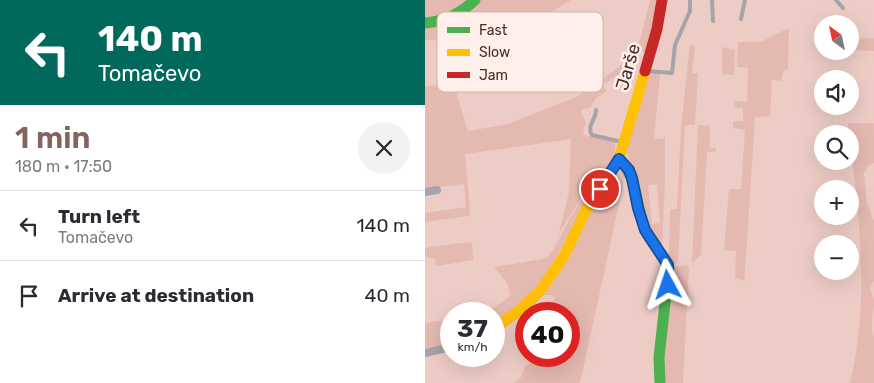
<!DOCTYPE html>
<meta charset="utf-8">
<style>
:root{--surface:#fff;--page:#f2f2f3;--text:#2b2b33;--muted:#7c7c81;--line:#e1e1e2;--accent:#83645e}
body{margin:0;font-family:Rubik,sans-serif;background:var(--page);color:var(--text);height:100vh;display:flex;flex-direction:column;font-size:19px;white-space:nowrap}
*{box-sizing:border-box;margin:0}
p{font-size:16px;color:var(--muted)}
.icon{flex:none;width:28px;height:28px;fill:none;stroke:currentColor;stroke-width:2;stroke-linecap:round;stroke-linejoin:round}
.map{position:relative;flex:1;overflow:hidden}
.panel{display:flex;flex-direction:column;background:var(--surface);width:425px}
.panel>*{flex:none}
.hud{background:#00695c;color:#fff;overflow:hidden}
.needle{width:32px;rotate:327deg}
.controls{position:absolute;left:389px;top:15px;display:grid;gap:10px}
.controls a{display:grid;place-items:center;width:45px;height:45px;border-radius:50%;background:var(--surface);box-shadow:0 5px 20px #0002;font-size:25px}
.speed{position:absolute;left:15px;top:302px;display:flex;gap:10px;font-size:25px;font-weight:700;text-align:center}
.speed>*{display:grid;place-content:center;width:65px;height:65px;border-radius:50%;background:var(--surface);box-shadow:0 5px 20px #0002;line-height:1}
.speed small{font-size:12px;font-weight:400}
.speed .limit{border:8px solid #d22;background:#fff;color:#111}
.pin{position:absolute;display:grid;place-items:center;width:42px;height:42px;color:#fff;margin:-21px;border:2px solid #fff;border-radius:50%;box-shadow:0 1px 5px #0007}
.me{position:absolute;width:55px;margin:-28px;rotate:355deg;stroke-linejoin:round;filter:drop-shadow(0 0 4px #0008)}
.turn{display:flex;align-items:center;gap:18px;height:105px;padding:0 15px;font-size:22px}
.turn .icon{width:65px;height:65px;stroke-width:2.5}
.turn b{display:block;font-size:35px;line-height:42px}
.round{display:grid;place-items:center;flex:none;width:52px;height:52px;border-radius:26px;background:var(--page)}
.summary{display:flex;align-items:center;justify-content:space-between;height:85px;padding:0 15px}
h1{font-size:30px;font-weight:600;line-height:38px;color:var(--accent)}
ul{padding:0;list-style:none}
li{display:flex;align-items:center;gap:15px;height:70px;padding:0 15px;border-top:1px solid var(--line)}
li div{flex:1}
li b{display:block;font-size:19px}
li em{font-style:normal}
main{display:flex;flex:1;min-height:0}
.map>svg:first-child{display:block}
.grass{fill:#e4b9b0;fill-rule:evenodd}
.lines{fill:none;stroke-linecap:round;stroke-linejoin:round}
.lane{stroke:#a6a3ab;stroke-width:4}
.street{stroke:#a6a3ab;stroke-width:8}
.fast{stroke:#4caf50;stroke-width:11}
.slow{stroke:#ffc107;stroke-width:11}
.jam{stroke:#c62828;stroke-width:11}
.route-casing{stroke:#114b97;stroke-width:12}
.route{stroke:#1a73e8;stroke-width:9}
.labels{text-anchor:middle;stroke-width:5;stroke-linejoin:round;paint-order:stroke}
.street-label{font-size:18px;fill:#4a2c26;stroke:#ffefeb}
.key{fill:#ffefeb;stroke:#c9b4b0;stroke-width:1}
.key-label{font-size:14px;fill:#4a2c26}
</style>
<main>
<section class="panel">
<div class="hud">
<div class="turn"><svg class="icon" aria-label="left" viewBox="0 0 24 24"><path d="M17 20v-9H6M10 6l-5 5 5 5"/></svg><div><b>140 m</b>Tomačevo</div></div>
</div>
<div class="summary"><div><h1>1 min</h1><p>180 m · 17:50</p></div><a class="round"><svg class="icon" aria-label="close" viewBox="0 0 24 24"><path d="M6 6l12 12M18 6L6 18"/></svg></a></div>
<ul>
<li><svg class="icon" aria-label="left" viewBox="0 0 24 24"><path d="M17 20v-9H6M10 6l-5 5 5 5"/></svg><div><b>Turn left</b><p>Tomačevo</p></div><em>140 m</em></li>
<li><svg class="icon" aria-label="arrive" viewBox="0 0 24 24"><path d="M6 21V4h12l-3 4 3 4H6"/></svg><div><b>Arrive at destination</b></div><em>40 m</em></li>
</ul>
</section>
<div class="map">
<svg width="449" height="383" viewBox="0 0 449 383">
<rect width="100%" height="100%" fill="#edccc5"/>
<g class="grass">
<polygon points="0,0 48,0 31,14 0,21"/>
<polygon points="52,0 146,0 111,22 129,56 78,74 63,29 35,46 8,40 0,40 0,26"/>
<polygon points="225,0 234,0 223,51 217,52 201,69 178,85 182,91 171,98 165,108 157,109 156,112 161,122 158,133 160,135 190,142 190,151 193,153 172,187 157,197 134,233 144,192 146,139 40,154 45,209 44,216 0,222 0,213 41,207 39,184 0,189 0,86 24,85 30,83 24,71 25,58 29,55 37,83 31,92 43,131 83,124 151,97 190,70 203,59 215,40"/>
<polygon points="364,28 363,69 358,72 356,81 347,80 345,116 330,117 320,271 319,281 310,278 311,251 299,250 304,189 316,189 320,130 308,128 308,121 318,121 318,108 309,107 310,101 322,102 323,68 312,67 313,42 336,42"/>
<polygon points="449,38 449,51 425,50 425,39"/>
<path d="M265,44L270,46L267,73H273L270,125H260L253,262L246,264L225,236L203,158L202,146L224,72L235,74L229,139H238L240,137V180L237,248L244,254L245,209H252L256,128ZM232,184L235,223L227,224L223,185Z"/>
<polygon points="297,47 310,50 309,75 297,74"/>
<path d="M423,123H449V163L444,165L439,173L442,204L449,221V281L445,289C447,293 449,297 449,301C449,312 444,327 449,337V383H425C446,297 433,209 423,123Z"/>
<polygon points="273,125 285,126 285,148 291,148 291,152 282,152 276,255 267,263"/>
<polygon points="194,171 201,172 155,383 89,383 97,376 100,366 111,360 110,357 144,356 144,314 126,314 130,298 127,295 117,295 109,305 104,305"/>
<path d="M169,191L113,289L69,325V314H60L85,296L83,284L69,267L117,259L123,256C138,240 148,199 169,191Z"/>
<polygon points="43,242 47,243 48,260 11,266 10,259 0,257 0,248"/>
<polygon points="262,265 264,268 258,383 239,383 236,368 249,267"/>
<polygon points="26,319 26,343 0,349 0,323"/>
</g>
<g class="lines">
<g class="lane">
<polyline points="287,0 288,21"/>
<polyline points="411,0 418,8"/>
<polyline points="316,19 320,0"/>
<polyline points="222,71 247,73 250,45 265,11 265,0"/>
<path d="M171,110C171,120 161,126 167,135L197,142"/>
</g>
<g class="street">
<polyline points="0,192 12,190"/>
<polyline points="0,353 26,347"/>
</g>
<g class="fast">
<path d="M0,23C21,21 35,14 50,0"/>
<path d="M194,159C214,179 210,207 221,232C227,245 239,254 244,268L234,357L235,383"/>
</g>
<polyline class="slow" points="69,329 96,309 116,290 139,256 161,210 194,159 220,71"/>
<polyline class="jam" points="220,71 232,29 237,0"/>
</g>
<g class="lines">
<defs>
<polyline id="route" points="175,189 194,159 204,170 207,178 213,208 220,230 243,265 243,285"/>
</defs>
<use href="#route" class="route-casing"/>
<use href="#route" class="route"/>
</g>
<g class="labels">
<g class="street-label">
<text transform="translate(203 67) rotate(-74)" y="6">Jarše</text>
</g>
</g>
<rect x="12" y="12" width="166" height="80" rx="8" class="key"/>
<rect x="22" y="27" width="23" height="6" fill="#4caf50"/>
<rect x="22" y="49" width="23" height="7" fill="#ffc107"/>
<rect x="22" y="72" width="23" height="6" fill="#c62828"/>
<g class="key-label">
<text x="54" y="35">Fast</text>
<text x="54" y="57">Slow</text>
<text x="54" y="80">Jam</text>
</g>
</svg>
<div class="controls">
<a><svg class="needle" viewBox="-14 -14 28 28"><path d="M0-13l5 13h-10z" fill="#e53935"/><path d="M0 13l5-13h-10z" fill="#7c7c81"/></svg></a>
<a><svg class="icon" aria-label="sound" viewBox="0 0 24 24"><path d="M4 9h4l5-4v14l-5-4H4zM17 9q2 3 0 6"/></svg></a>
<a><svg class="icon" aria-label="search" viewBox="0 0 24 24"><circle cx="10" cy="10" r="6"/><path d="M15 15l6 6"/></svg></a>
<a>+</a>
<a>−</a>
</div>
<div class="speed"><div>37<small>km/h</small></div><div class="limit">40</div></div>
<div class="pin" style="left:175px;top:189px;background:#d93025"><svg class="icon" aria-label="arrive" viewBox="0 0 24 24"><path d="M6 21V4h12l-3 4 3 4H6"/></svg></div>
<svg class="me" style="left:243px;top:285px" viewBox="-20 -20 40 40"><path d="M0-17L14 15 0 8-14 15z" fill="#1a73e8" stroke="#fff" stroke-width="4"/></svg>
</div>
</main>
